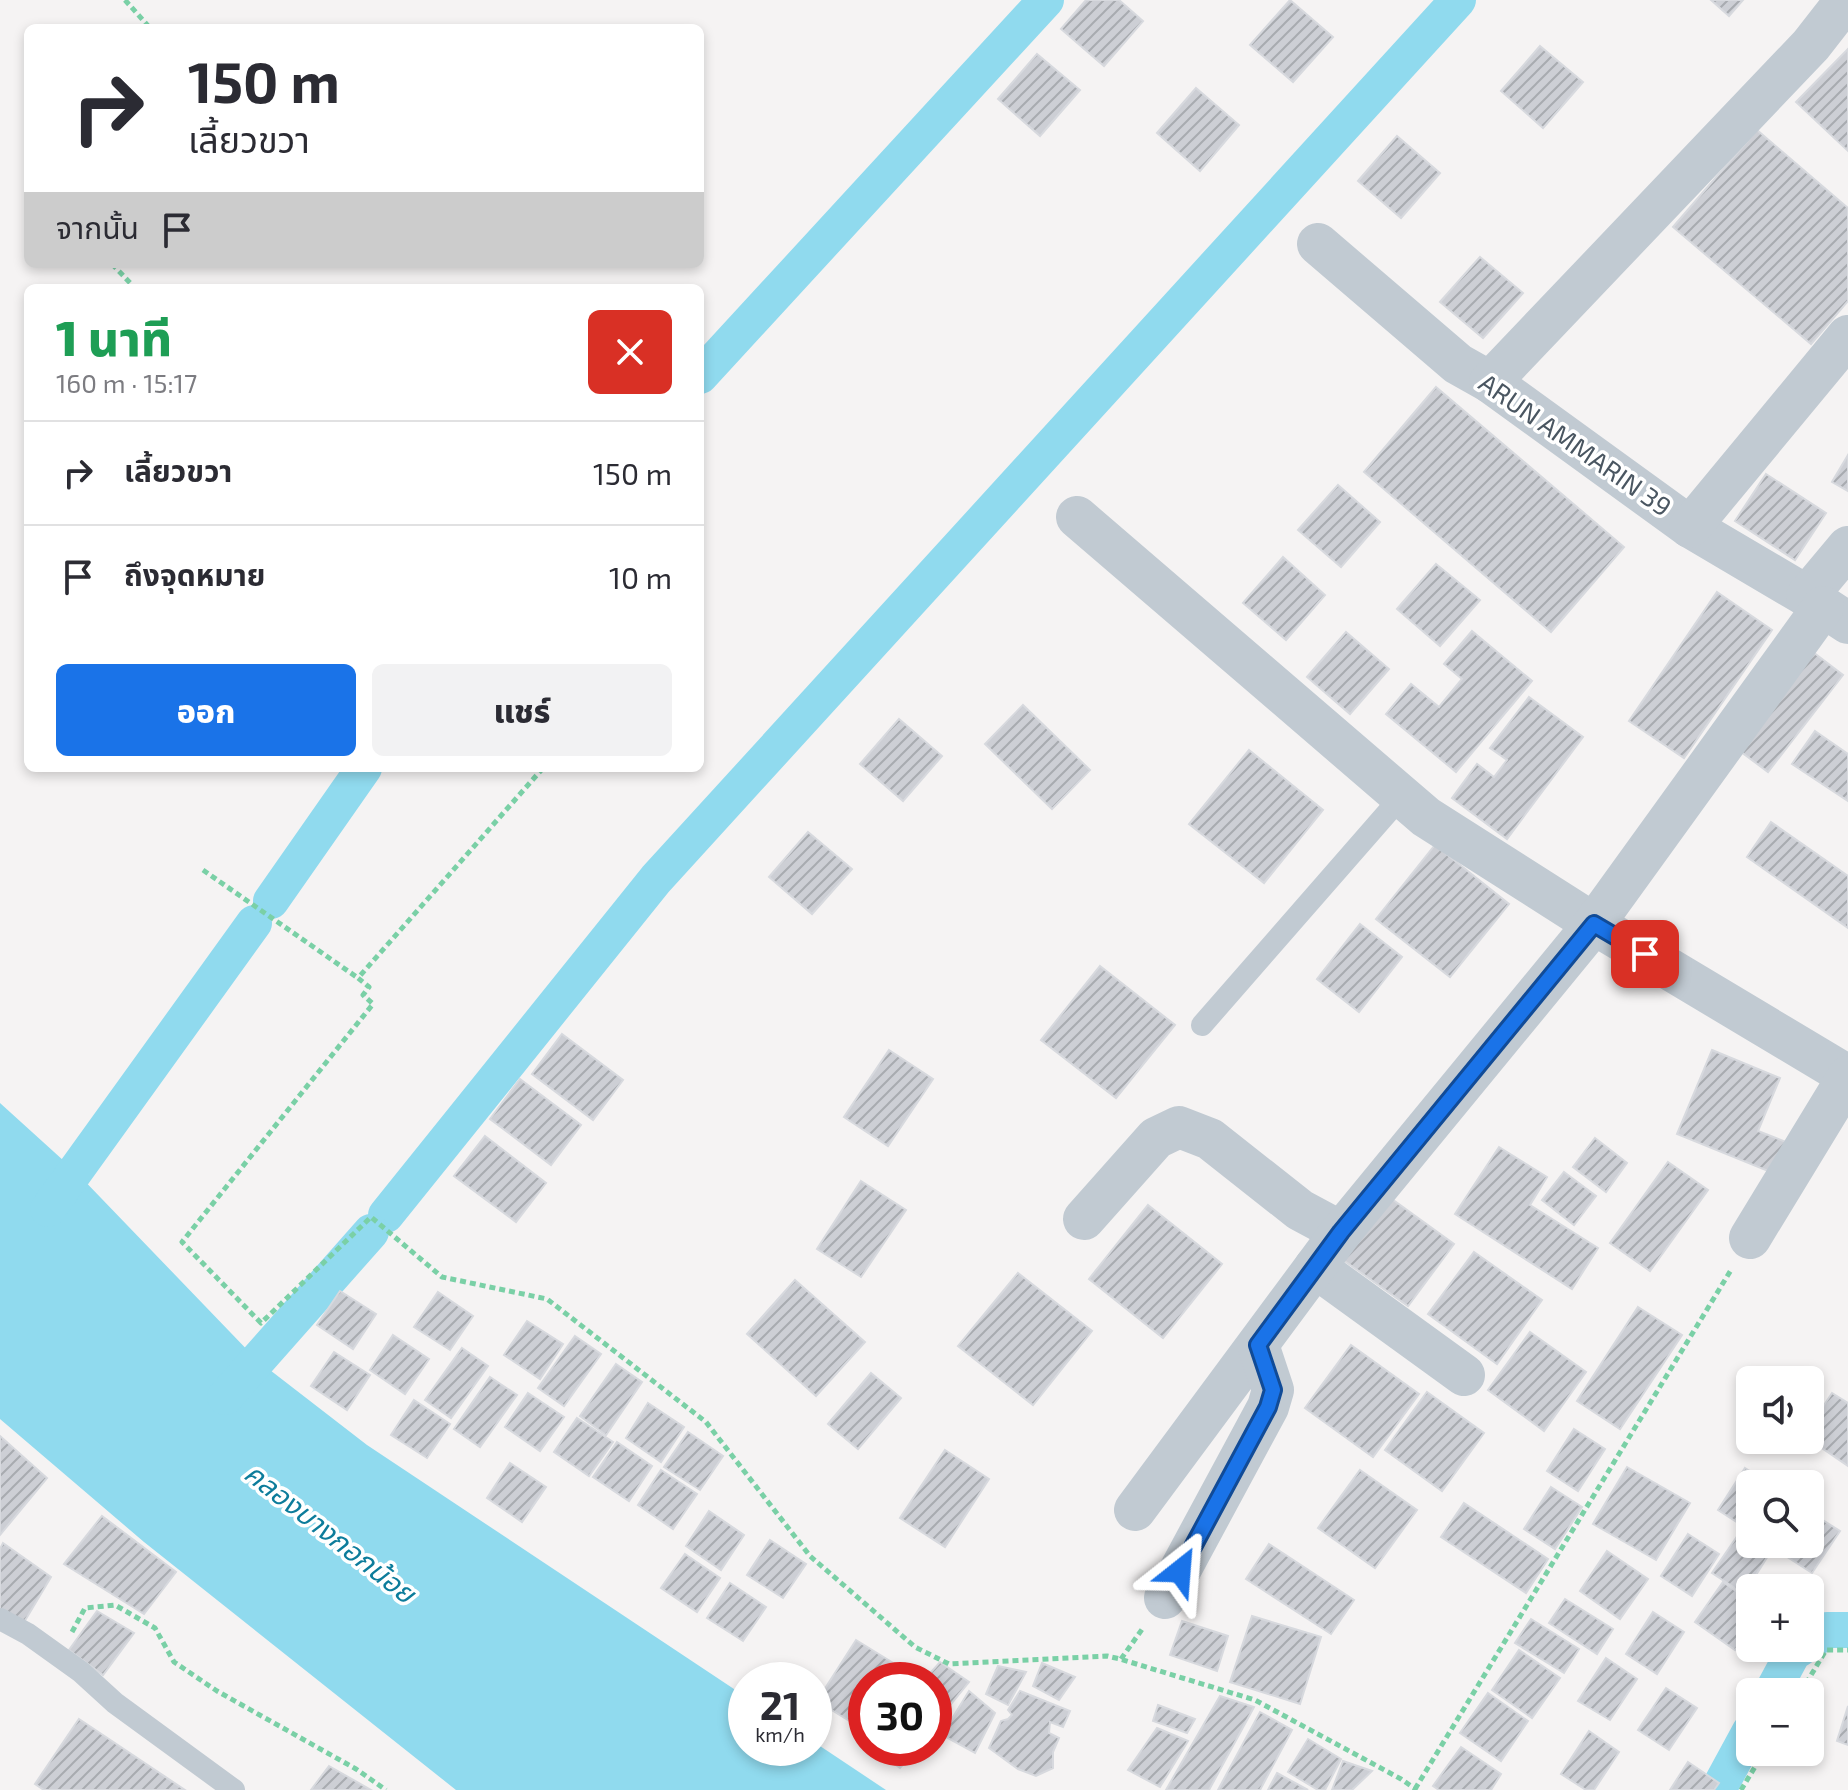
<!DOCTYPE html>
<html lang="th">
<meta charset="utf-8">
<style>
:root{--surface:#fff;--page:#f2f2f3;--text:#2b2b33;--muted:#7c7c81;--line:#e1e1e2;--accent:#1a73e8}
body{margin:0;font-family:"Exo 2","Noto Sans Thai",sans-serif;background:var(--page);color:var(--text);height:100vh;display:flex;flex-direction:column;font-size:30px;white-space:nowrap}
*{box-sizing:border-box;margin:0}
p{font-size:26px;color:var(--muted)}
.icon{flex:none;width:44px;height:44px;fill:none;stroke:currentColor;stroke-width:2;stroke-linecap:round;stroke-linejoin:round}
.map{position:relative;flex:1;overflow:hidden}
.drawer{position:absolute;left:24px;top:284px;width:680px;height:488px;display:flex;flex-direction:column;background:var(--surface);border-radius:12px;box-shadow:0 4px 12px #0003}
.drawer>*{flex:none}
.guide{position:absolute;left:24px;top:24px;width:680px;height:244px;border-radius:12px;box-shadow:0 4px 12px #0003;background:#fff;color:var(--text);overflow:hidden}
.controls{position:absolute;left:1736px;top:1366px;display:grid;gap:16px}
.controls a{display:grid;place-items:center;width:88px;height:88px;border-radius:12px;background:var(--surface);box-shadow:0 4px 12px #0003;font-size:40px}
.speed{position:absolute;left:728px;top:1662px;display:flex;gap:16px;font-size:40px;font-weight:700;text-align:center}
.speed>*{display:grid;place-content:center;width:104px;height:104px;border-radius:50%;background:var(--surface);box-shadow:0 4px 12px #0003;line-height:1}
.speed small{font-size:20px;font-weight:400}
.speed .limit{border:12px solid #d22;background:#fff;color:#111}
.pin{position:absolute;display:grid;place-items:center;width:68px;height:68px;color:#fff;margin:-34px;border-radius:16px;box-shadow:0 4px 12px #0006}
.me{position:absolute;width:88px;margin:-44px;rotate:28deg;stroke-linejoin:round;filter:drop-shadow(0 0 6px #0008)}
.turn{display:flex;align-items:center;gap:28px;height:168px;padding:0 32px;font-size:36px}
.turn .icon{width:104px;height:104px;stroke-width:2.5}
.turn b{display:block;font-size:56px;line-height:68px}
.then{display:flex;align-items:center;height:76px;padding:0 32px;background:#0003;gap:16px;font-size:30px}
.round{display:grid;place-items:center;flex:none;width:84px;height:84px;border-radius:12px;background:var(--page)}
.headline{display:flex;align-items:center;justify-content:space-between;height:136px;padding:0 32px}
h1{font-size:48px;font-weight:800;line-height:60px;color:#1e9e55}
.button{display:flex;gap:16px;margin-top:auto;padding:16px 32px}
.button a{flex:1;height:92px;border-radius:12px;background:var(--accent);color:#fff;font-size:32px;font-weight:800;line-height:92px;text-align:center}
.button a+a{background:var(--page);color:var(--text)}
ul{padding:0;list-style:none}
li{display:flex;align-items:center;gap:24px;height:104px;padding:0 32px;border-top:2px solid var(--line)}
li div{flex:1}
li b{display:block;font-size:30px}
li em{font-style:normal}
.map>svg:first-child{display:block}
.water{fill:#90daee}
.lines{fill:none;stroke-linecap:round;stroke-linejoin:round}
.canal{stroke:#90daee;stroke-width:36}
.building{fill:url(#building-hatch);stroke:#d7d9de;stroke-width:2}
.path{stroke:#7ad0a6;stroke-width:5;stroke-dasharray:6 4;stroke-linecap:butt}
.service{stroke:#c1cad2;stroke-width:22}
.minor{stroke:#c1cad2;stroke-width:42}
.route-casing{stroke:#114b97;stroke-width:20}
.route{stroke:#1a73e8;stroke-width:14}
.labels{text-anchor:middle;stroke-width:7;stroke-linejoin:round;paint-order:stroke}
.street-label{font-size:26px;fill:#4a5661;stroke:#fff}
.water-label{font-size:28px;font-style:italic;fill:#0c7c9b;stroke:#fff}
</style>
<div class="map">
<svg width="1848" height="1790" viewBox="0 0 1848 1790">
<defs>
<pattern id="building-hatch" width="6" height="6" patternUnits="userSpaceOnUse" patternTransform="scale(2)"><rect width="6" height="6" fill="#cdcfd5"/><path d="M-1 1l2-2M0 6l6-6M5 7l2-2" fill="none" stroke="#a8abb0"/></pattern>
</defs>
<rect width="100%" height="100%" fill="#f5f3f3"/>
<polygon class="water" points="0,1103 75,1171 257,1360 367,1445 746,1697 746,1748 814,1748 814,1742 886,1790 456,1790 144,1542 0,1419"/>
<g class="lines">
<g class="canal">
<polyline points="700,376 1046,0"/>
<polyline points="271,901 364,768"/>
<polyline points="48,1209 254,923"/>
<polyline points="386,1215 656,879 1458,0"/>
<polyline points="225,1397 371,1232"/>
<polyline points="1810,1642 1827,1630 1848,1630"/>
<polyline points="1772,1692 1793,1653 1801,1648"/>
<polyline points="1718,1790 1750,1731"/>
</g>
</g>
<g class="building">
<polygon points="1086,0 1119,0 1143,21 1104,66 1061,29"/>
<polygon points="1290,0 1333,37 1293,82 1250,45"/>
<polygon points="1711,0 1743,0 1729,16"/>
<polygon points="1540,46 1583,82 1543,128 1501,91"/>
<polygon points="1848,49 1848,151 1796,102"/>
<polygon points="1037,54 1080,90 1040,136 998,99"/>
<polygon points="1196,88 1239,125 1200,171 1157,133"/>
<polygon points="1757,130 1848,208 1848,301 1811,344 1673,227"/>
<polygon points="1397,136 1440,173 1401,218 1358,181"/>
<polygon points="1480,257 1523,293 1483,338 1440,302"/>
<polygon points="1436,387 1624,547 1551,632 1364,472"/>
<polygon points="1848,455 1848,491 1832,482"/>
<polygon points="1766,474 1826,513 1795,560 1735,521"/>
<polygon points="1338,485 1380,522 1341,567 1298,530"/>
<polygon points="1283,557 1325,595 1286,640 1243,603"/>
<polygon points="1436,564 1480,600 1440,646 1397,609"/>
<polygon points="1717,592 1772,630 1684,758 1629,721"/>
<polygon points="1472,631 1532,681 1456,772 1386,714 1411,684 1439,707 1462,679 1444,664"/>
<polygon points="1346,632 1389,669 1350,714 1307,677"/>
<polygon points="1809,649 1843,675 1768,772 1733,746"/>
<polygon points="1529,697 1583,737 1507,839 1452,798 1477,764 1494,777 1507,760 1490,748"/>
<polygon points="1023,705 1090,770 1052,809 985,744"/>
<polygon points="899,719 942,756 903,801 860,764"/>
<polygon points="1815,731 1848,754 1848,801 1792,764"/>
<polygon points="1249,750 1323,810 1264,883 1189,824"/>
<polygon points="1771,822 1848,876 1848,928 1747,857"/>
<polygon points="808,832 852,869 812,914 769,877"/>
<polygon points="1435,845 1509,904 1450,977 1376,919"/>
<polygon points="1360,924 1402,957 1359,1012 1317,979"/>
<polygon points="1100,966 1175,1025 1116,1098 1041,1040"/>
<polygon points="562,1034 623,1080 593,1120 532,1074"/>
<polygon points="889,1050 933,1079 888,1146 844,1117"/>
<polygon points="1712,1050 1780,1078 1758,1131 1786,1142 1773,1173 1677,1134"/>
<polygon points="520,1079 581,1125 551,1165 490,1119"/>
<polygon points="485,1136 546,1183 516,1222 454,1176"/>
<polygon points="1595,1138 1627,1163 1606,1192 1573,1167"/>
<polygon points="1499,1147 1547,1177 1530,1205 1598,1248 1572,1289 1455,1214"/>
<polygon points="1668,1162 1708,1190 1650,1271 1610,1243"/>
<polygon points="1564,1172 1596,1196 1574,1225 1542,1200"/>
<polygon points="861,1181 906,1210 861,1277 817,1249"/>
<polygon points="1385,1194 1454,1244 1408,1306 1339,1257"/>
<polygon points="1148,1205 1222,1264 1163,1338 1089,1279"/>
<polygon points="1474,1252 1542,1300 1497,1364 1428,1314"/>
<polygon points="1018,1273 1092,1331 1033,1405 958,1346"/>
<polygon points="795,1280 865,1342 816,1396 747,1334"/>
<polygon points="340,1291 376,1314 353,1349 317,1325"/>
<polygon points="438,1292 473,1316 450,1350 414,1327"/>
<polygon points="1638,1307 1682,1335 1620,1429 1577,1401"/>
<polygon points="527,1321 563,1344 540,1379 504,1355"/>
<polygon points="1530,1332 1586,1372 1544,1431 1488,1390"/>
<polygon points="393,1335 429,1359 405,1394 370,1370"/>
<polygon points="575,1336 601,1354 564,1406 538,1388"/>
<polygon points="1351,1345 1419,1394 1373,1457 1305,1408"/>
<polygon points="462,1348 488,1366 451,1418 425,1400"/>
<polygon points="334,1352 370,1375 347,1410 311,1386"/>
<polygon points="616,1364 642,1382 606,1435 580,1416"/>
<polygon points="871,1373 901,1398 858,1449 828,1424"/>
<polygon points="490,1377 517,1395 480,1447 454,1429"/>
<polygon points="1427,1392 1484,1433 1442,1491 1385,1450"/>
<polygon points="528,1393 564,1417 540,1451 505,1427"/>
<polygon points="1832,1393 1848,1403 1848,1466 1810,1440 1810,1426"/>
<polygon points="414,1400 450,1424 427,1458 391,1435"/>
<polygon points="648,1403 684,1427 661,1462 626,1438"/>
<polygon points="577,1418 613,1442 589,1476 554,1452"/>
<polygon points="1574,1429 1605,1449 1578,1491 1547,1471"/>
<polygon points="688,1432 723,1456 700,1490 664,1467"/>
<polygon points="0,1436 47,1478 0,1535"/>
<polygon points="617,1442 652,1466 629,1501 593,1477"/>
<polygon points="945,1450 989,1479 945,1547 900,1518"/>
<polygon points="510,1463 546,1487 522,1522 487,1498"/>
<polygon points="1627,1467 1690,1503 1656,1560 1593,1524"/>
<polygon points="1745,1468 1770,1484 1750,1484 1749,1530 1718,1510"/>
<polygon points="661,1470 697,1494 673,1529 638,1505"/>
<polygon points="1360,1470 1417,1510 1375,1568 1318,1528"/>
<polygon points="1551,1487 1582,1507 1555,1549 1524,1529"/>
<polygon points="1464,1503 1548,1559 1526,1593 1441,1537"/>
<polygon points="709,1511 744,1535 721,1570 686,1546"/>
<polygon points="1810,1512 1840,1531 1812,1573 1781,1553 1787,1544 1810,1544"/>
<polygon points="102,1516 176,1572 144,1614 64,1564"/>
<polygon points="1740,1532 1750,1538 1750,1544 1759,1544 1771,1551 1744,1594 1712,1573"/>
<polygon points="1688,1534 1719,1554 1692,1596 1661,1576"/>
<polygon points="770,1540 806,1564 783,1598 747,1575"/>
<polygon points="3,1543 51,1577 23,1624 0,1611 0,1549"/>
<polygon points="1269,1544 1354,1600 1331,1634 1246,1579"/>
<polygon points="1607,1551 1648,1579 1620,1619 1580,1591"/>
<polygon points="685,1554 720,1578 697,1612 661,1588"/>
<polygon points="1723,1582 1750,1601 1750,1629 1735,1650 1695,1622"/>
<polygon points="730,1583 766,1607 743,1641 707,1618"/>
<polygon points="1565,1599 1613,1629 1597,1654 1549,1623"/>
<polygon points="97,1611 134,1633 103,1675 69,1650"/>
<polygon points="1653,1612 1684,1632 1657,1674 1626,1654"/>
<polygon points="1252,1616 1321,1637 1300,1704 1230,1682"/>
<polygon points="1531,1619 1579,1649 1564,1673 1515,1643"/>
<polygon points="1182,1621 1228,1636 1217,1671 1170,1655"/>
<polygon points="856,1640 903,1669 896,1680 866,1680 866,1727 864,1730 817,1701"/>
<polygon points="1519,1650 1560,1678 1532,1718 1492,1690"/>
<polygon points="1606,1658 1637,1679 1610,1720 1578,1701"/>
<polygon points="940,1662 969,1682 942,1715 934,1709 934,1680 924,1680"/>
<polygon points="1042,1663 1075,1677 1059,1700 1033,1686"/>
<polygon points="998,1666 1026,1672 1008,1705 986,1694"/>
<polygon points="1666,1688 1697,1708 1669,1750 1638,1730"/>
<polygon points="969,1691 995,1713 975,1753 942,1735"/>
<polygon points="1020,1691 1070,1711 1063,1727 1050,1722 1049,1733 1059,1738 1053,1752 1053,1768 1036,1776 1018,1769 989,1748 1001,1721 1008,1719 1012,1715 1008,1710"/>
<polygon points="1488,1693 1528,1721 1501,1761 1460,1733"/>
<polygon points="1220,1696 1254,1707 1209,1790 1166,1790"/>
<polygon points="1158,1705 1195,1719 1187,1733 1153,1721"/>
<polygon points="1848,1706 1848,1745 1837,1741"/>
<polygon points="1260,1712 1292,1730 1260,1790 1218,1790"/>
<polygon points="79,1719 185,1790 44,1790 35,1784"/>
<polygon points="1157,1728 1188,1741 1160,1787 1128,1770"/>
<polygon points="1589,1731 1619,1752 1594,1790 1586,1790 1561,1774"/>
<polygon points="1308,1739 1341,1759 1325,1790 1318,1790 1288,1772"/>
<polygon points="1461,1747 1501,1774 1491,1790 1439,1790 1433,1786"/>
<polygon points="872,1748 918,1748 900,1768"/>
<polygon points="1343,1761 1372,1771 1352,1790 1332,1790"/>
<polygon points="1688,1762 1719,1783 1714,1790 1670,1790"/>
<polygon points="329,1766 371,1790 311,1790"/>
<polygon points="1277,1773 1308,1790 1268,1790"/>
</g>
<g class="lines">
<g class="path">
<polyline points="125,0 150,28"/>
<polyline points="112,264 135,288"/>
<polyline points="543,768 358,978 369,987 363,995 373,1004 182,1242 261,1323 371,1217 442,1277 547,1299 706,1422 810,1556 915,1647 949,1664 1107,1656 1120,1659 1255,1700 1401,1779 1417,1790"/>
<polyline points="203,870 358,978"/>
<polyline points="72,1632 85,1608 115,1605 155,1628 174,1662 217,1691 356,1769 386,1790"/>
<polyline points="1121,1659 1143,1628"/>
<polyline points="1801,1692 1826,1650 1848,1650"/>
<polyline points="1415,1789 1731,1270"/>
<polyline points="1741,1790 1764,1752"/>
</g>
<g class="service">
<polyline points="1202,1025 1402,796"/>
<polyline points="0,1619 28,1634 81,1672 115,1703 234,1790"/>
</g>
<g class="minor">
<polyline points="1318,244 1458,364 1490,382 1690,527 1807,596 1848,623"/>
<polyline points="1490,382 1811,45 1846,0"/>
<polyline points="1077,517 1426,817 1594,924 1848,1076"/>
<polyline points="1690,527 1848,336"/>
<polyline points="1807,596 1848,547"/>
<polyline points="1084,1219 1156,1138 1179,1127 1210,1139 1300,1210 1341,1232"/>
<polyline points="1750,1238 1848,1077"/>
<polyline points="1315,1267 1464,1375"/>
<polyline points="1135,1510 1341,1232 1594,924 1823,607"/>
<polyline points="1165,1598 1268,1407 1273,1390 1258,1345"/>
</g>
</g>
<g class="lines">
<defs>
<polyline id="route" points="1180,1571 1268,1407 1273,1390 1258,1345 1341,1232 1594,924 1645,954"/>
</defs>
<use href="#route" class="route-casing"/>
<use href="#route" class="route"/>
</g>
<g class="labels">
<g class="street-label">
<text transform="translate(1575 445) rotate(35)" y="9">ARUN AMMARIN 39</text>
</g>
<g class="water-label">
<text transform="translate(330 1533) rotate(38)" y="10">คลองบางกอกน้อย</text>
</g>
</g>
</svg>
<div class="controls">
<a><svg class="icon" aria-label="sound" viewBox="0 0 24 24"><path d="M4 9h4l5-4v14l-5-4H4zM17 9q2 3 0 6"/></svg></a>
<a><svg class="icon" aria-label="search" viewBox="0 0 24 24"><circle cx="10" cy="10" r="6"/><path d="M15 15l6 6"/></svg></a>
<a>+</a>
<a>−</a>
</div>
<div class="speed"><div>21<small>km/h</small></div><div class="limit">30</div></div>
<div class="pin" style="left:1645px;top:954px;background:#d93025"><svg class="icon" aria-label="arrive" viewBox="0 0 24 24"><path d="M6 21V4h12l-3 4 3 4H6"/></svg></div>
<svg class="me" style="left:1180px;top:1571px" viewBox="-20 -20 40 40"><path d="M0-17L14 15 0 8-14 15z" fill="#1a73e8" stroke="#fff" stroke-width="4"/></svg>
<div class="guide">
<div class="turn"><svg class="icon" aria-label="right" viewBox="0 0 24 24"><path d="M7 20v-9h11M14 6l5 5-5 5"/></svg><div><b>150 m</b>เลี้ยวขวา</div></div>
<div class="then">จากนั้น<svg class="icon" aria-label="arrive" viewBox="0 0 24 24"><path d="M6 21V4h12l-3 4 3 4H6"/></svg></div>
</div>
<section class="drawer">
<div class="headline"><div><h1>1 นาที</h1><p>160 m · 15:17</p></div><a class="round" style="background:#d93025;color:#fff"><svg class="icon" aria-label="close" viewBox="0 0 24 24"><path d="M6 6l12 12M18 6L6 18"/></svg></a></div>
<ul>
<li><svg class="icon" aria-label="right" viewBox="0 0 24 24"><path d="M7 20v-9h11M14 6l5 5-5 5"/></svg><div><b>เลี้ยวขวา</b></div><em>150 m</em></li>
<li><svg class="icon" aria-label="arrive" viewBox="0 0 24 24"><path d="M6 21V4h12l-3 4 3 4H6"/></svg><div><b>ถึงจุดหมาย</b></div><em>10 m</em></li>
</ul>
<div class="button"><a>ออก</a><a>แชร์</a></div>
</section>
</div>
